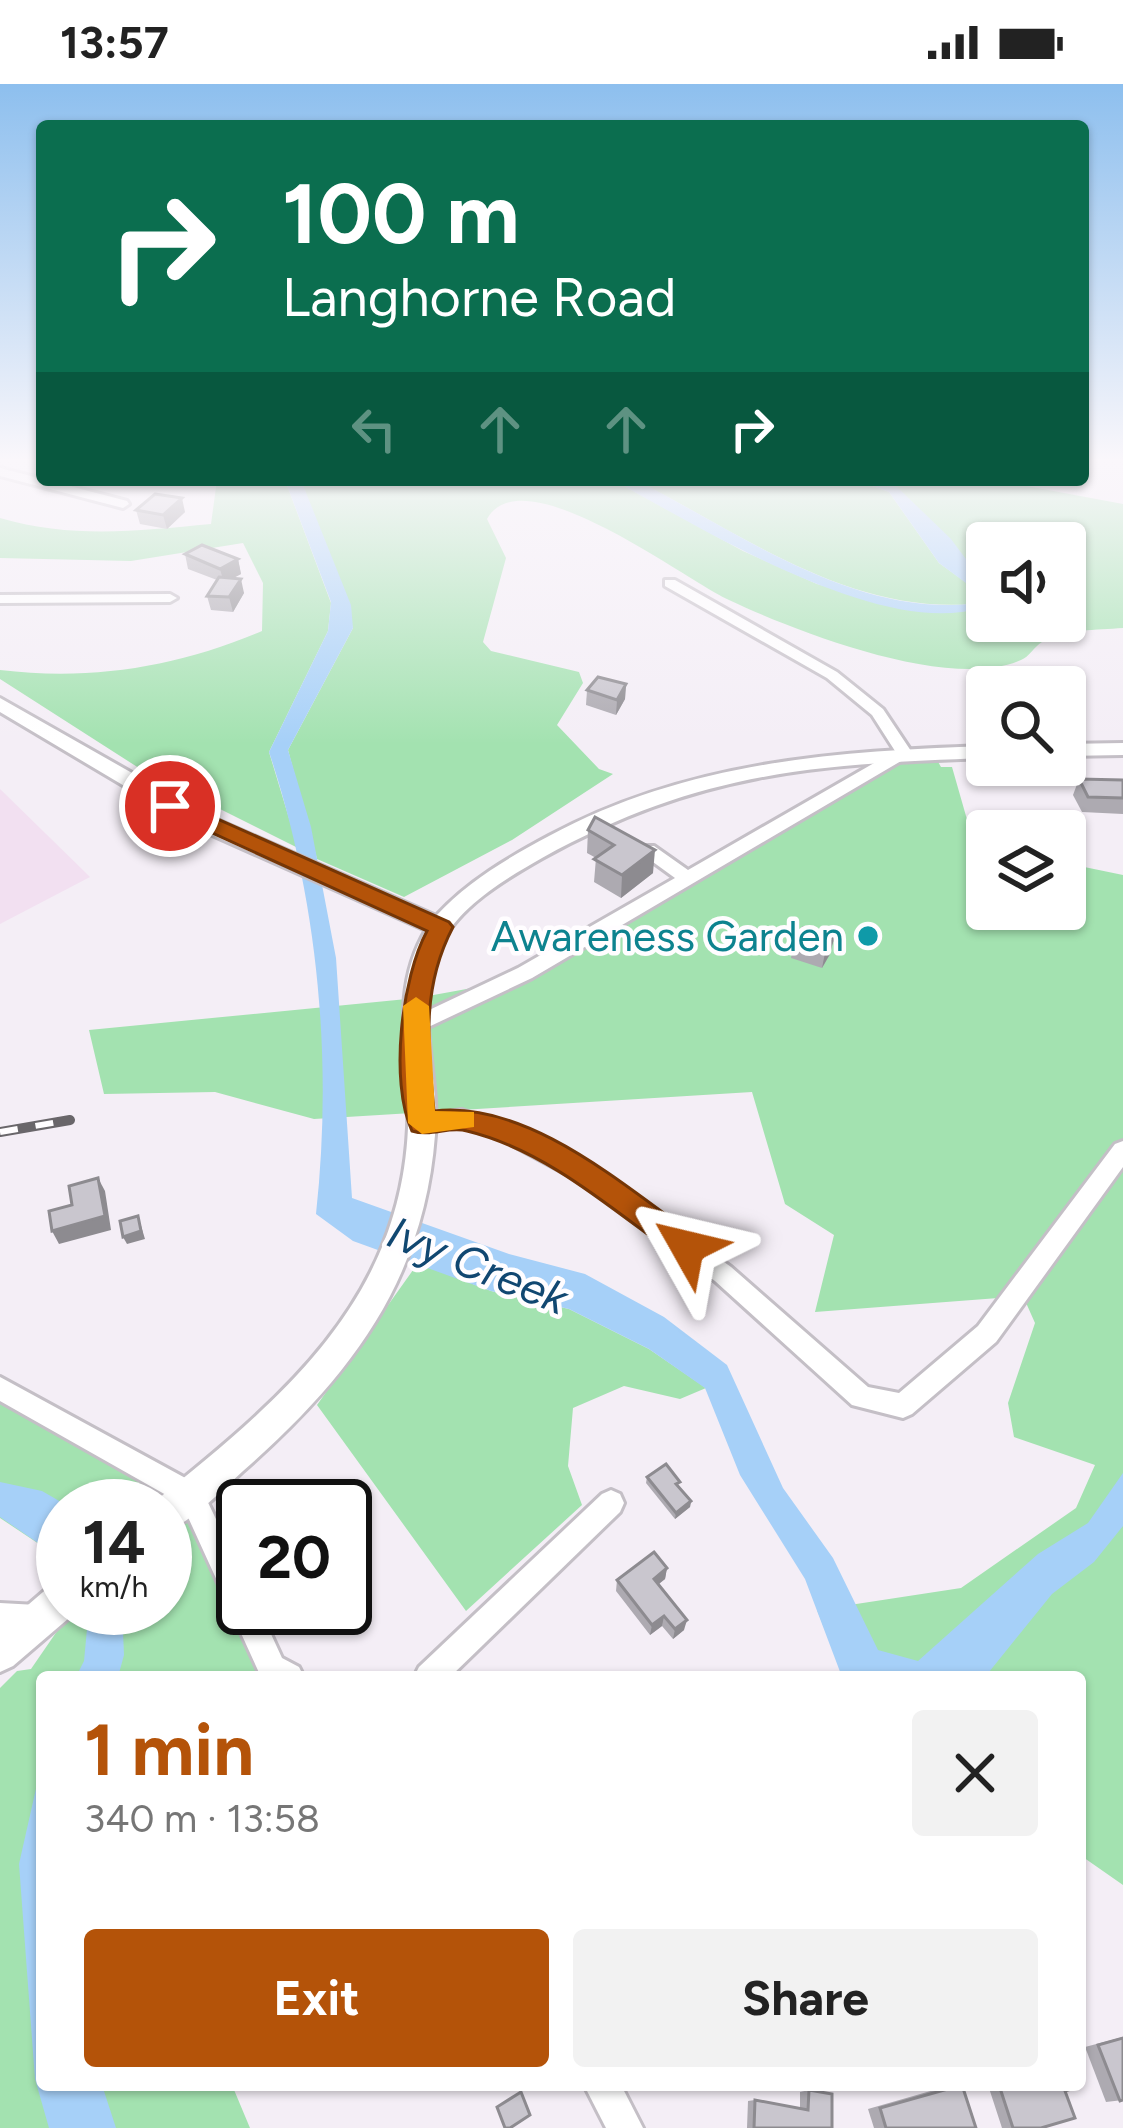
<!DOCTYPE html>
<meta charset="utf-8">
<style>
:root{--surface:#fff;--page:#f2f2f2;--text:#222;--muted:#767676;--accent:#b45309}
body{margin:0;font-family:Figtree,sans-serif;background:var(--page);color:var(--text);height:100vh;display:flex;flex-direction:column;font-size:45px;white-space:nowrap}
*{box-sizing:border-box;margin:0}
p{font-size:39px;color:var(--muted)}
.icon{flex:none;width:66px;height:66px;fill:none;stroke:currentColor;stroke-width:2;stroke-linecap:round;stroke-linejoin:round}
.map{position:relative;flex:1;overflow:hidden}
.drawer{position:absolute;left:36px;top:1587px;width:1050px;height:420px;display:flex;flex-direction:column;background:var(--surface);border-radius:12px;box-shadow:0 3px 9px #0004}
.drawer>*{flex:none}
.hud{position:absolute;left:36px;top:36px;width:1053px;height:366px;border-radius:12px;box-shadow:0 3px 9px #0004;background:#0b6e4f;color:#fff;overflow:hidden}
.fabs{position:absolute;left:966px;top:438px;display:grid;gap:24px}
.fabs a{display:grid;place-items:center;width:120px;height:120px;border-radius:12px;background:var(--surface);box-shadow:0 3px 9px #0004;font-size:60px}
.speed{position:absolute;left:36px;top:1395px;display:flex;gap:24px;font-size:60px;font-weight:700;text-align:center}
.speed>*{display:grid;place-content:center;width:156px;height:156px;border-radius:50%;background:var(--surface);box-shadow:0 3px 9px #0004;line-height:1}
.speed small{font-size:30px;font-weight:400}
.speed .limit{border:6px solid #111;border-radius:18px;background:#fff;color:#111}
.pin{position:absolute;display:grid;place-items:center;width:102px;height:102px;color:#fff;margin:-51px;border:6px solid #fff;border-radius:50%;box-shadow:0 3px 12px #0007}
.me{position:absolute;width:132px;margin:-66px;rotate:307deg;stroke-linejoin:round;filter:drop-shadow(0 0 9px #0008)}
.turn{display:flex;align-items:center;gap:42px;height:252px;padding:0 48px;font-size:54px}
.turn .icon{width:156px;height:156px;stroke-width:2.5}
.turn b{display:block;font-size:84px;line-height:102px}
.lanes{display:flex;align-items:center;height:114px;padding:0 48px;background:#0003;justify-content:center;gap:60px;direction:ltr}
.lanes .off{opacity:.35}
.round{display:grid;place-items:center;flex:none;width:126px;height:126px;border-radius:12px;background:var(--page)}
.head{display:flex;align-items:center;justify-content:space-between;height:204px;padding:0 48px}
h1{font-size:72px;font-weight:700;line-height:90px;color:var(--accent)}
.button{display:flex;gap:24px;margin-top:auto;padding:24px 48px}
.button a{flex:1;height:138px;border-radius:12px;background:var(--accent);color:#fff;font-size:48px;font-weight:700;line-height:138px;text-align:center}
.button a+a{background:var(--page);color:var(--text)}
.status{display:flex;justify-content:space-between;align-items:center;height:84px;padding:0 60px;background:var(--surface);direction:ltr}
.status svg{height:33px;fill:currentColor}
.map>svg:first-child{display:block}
.education{fill:#f2e0f1}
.green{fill:#a3e2b0;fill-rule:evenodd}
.water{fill:#a6d0f8}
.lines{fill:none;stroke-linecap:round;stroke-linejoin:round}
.minor-casing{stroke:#c4bfc6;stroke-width:6}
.major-casing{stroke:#c4bfc6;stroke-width:6}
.minor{fill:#fff;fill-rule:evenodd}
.major{fill:#fff;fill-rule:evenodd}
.rail-casing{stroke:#69666a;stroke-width:10}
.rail{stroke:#fffdff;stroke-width:6;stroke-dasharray:18;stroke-linecap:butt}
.wall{fill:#adaab1}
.shaded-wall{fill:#8d8b90}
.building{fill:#c9c6ce;stroke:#8d8b90;stroke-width:3}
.route{fill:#b45309;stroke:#753606;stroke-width:3}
.slow{fill:#f59e0b}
.culture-dot{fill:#0f9aa8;stroke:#fffdff;stroke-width:4.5}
.labels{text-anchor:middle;stroke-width:9;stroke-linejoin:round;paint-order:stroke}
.culture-label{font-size:42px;fill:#0d838f;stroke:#fffdff;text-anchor:end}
.water-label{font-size:45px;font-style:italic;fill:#114771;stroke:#fffdff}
</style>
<div class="status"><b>13:57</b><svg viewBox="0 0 49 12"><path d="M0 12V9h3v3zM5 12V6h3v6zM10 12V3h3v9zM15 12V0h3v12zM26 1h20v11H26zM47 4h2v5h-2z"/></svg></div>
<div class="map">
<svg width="1123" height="2044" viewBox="0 0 1123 2044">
<rect width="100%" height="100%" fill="#f4eef6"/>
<polygon class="education" points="0,705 90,793 0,840"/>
<g class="green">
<path d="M217,396H285L331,519L328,547L269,668L298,764L142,686L0,595V586C92,597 177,583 262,547L263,499L243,459L131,477L0,474V434C73,455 137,447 211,440Z"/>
<path d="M301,396H613L743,467L817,500L923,528L970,527L985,507L894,401L879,396H995L1123,420V544C1096,546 1066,545 1042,558C1034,563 1029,573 1021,576C950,608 795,547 729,516C684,495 522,371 487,435L506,474L483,558L491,567L579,588L583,599L557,641L599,685L613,690L512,756L404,813L317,775L288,666L353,544ZM987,459H1065V537H987Z"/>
<path d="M636,396H856L889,408L939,479L971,502L972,520C849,530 741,450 636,396Z"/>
<polygon points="933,669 941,683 952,683 968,739 987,751 987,825 1065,825 1065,779 1123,791 1123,1801 1080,1771 1080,1593 844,1593 817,1526 961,1504 1076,1424 1095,1381 1014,1353 1008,1319 1035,1239 1023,1212 815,1228 834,1151 785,1120 752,1008 314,1035 215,1008 104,1010 89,946 417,914 505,898 901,670"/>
<polygon points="418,1179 491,1207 569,1225 649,1265 706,1304 680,1315 624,1302 573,1324 568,1382 582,1421 466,1527 317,1321"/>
<path d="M0,1305L191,1411L272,1584L283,1593H42V2001H232L250,2044H0V1604L17,1587L31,1585L64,1537L57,1472L0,1434ZM63,1422H165V1524H63Z"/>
</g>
<g class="water">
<path d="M285,396H301L351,521L353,544L288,666L311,743L336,874L352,1114L509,1170L585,1190L664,1233L727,1281L783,1404L833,1474L878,1566L918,1577L1038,1470L1088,1439L1123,1389V1442L1094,1478L1052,1510L985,1593H842L805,1495L740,1391L705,1304L649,1265L569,1225L491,1207L353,1157L316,1130C333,976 318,815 269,668L328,547L331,518Z"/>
<path d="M613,396H636C740,449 850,531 971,520L970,502L939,479L889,408L856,396L894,400L951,455L983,498L980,524C881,555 699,443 613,396Z"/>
<polygon points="0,1398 42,1407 68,1422 63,1422 63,1476 0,1433"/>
<polygon points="89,1524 122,1524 124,1571 118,1593 76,1593 84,1577"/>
<polygon points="42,1678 42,2001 102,2001 116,2044 49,2044 35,1995 19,1780"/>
</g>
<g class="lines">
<defs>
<g id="minor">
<polygon points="0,384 127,417 129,420 123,424 0,392"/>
<polygon points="665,496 675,496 837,588 883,625 913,670 532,894 420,947 406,947 403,942 406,937 518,884 675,794 642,770 642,762 654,762 688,786 895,667 872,631 827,594 665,502"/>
<polygon points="0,511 170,510 177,514 170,518 0,519"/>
<polygon points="462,1026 521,1045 588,1081 731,1183 868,1303 899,1309 978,1242 1115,1060 1123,1057 1123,1083 996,1258 912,1330 903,1334 852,1321 715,1197 572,1093 505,1057 462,1042 422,1047 414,1045 411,1039 414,1033"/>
<polygon points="0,1293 200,1402 243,1491 243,1524 259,1524 282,1574 299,1583 304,1593 261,1593 182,1420 0,1317"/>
<polygon points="611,1406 620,1410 624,1419 620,1428 450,1593 414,1593 419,1583 602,1410"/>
<polygon points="0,1519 37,1521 47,1525 51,1535 47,1545 37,1549 0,1547"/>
<polygon points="584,2001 621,2001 643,2044 606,2044"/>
</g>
<g id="major">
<path d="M0,614L206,731L436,832C468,797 508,774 549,752C686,678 834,667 987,662V674C813,680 698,688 542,774C505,795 458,823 440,862C412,923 440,988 435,1051C424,1197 350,1293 243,1387C220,1408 194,1436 165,1448V1422L153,1419C279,1317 400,1219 408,1044C411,975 388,910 426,846L190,741L0,628Z"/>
<polygon points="1123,659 1123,671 1065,672 1065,660"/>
<polygon points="63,1497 63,1524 77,1524 76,1528 13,1582 0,1588 0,1545 50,1502"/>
</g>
</defs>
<use href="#minor" class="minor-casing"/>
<use href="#major" class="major-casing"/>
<use href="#minor" class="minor"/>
<use href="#major" class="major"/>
<defs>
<polyline id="rail" points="0,1048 70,1036"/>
</defs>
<use href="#rail" class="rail-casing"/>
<use href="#rail" class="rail"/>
</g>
<g class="wall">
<polygon points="136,426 185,428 167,445 140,440"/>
<polygon points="185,470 238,475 241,490 233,494 244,509 233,528 211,526 207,512 217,496 188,485"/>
<polygon points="626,600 625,615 616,631 586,621 587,606"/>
<polygon points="1079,695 1123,696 1123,730 1082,728 1073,711"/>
<polygon points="595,733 653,789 621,814 594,798 596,774 587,769 588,746"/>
<polygon points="834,854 830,870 822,884 791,874 794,858"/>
<polygon points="647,1393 679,1404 691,1417 690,1423 675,1435 646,1399"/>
<polygon points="667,1484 665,1495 659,1500 684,1546 673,1555 662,1542 650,1551 616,1507 617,1496"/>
<polygon points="1123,1953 1123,2016 1106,2018 1085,1963"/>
<polygon points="962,2001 976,2044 874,2044 868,2025 948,2002"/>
<polygon points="988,2001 1072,2001 1065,2007 1041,2044 1002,2044"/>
<polygon points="809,2006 832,2044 747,2044 748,2017 755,2016 800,2025 800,2008"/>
</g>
<g class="shaded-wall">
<polygon points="182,414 185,428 167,445 163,431"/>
<polygon points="238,475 241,490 224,499 220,485"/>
<polygon points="241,495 244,509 233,528 229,513"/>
<polygon points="626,600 625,615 616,631 617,616"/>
<polygon points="655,766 653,789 621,814 622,791"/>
<polygon points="834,854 830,870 822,884 825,869"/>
<polygon points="98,1094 105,1107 111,1146 59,1160 52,1147"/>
<polygon points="138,1132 145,1155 127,1160 123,1153"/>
<polygon points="691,1417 690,1423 675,1435 676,1429"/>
<polygon points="349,1457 353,1468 348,1472 352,1482 345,1486 345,1460"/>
<polygon points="667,1484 665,1495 652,1505 654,1495"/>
<polygon points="664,1532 662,1542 650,1551 652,1541"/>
<polygon points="687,1536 684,1546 673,1555 675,1545"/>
</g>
<g class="building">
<polygon points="155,410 182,414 163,431 136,426"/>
<polygon points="202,461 238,475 220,485 185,470"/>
<polygon points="219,493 241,495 229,513 207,512"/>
<polygon points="598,593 626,600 617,616 587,606"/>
<polygon points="1079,695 1123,696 1123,714 1088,713"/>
<polygon points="595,733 655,766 622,791 594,775 614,761 588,746"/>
<polygon points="803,844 834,854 825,869 794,858"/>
<polygon points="98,1094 105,1132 52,1147 49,1127 72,1121 69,1102"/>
<polygon points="138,1132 141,1147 123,1153 120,1137"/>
<polygon points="666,1380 680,1398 676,1400 691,1417 676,1429 647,1393"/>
<polygon points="654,1468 667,1484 654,1495 687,1536 675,1545 664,1532 652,1541 617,1496"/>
<polygon points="1123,1954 1123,2016 1120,2017 1098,1961"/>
<polygon points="962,2001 976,2044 886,2044 880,2024"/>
<polygon points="999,2001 1072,2001 1074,2004 1065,2007 1075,2034 1041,2044 1013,2044"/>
<polygon points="809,2006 832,2010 832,2044 754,2044 755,2016 808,2026"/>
<polygon points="521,2008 530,2031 510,2044 505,2044 497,2023"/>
</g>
<linearGradient id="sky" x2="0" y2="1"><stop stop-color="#8dbfee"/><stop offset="0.57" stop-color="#faf7fb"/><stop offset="1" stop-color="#faf7fb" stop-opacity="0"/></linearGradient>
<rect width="1123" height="660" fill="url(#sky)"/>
<path class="route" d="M162,717H177L449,838L453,843C421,904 428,961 434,1027C529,1016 625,1103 698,1154L702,1163L698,1172H677C613,1126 546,1066 467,1047C449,1042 431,1053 412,1047C389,997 402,893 427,847L162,726Z"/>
<polygon class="slow" points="416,913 429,922 435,1027 474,1028 474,1043 422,1050 408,1039 403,922"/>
<circle class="culture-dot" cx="868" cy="852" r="12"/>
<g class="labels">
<g class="culture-label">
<text x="844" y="867">Awareness Garden</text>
</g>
<g class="water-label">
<text transform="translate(478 1181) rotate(22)" y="16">Ivy Creek</text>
</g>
</g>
</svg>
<div class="fabs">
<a><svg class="icon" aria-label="sound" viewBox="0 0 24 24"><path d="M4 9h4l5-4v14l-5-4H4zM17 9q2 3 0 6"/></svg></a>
<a><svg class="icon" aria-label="search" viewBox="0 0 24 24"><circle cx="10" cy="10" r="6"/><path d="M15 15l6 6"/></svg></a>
<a><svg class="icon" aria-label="layers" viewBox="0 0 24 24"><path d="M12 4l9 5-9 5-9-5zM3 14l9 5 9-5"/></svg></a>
</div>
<div class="speed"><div>14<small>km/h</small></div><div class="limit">20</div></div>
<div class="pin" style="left:170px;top:722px;background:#d93025"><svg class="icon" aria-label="arrive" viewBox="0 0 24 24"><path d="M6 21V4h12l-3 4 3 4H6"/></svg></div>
<svg class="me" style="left:687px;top:1163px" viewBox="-20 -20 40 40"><path d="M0-17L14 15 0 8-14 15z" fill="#b45309" stroke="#fff" stroke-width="4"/></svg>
<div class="hud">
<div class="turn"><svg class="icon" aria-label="right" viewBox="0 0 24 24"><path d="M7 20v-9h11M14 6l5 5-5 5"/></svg><div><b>100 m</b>Langhorne Road</div></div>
<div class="lanes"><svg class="icon off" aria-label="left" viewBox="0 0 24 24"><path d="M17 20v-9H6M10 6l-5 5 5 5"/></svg><svg class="icon off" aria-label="ahead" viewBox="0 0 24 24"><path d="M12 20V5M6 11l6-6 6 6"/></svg><svg class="icon off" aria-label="ahead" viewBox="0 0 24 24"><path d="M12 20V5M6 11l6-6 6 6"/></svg><svg class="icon" aria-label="right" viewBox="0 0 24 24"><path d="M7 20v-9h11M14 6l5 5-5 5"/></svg></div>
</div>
<section class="drawer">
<div class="head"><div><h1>1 min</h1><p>340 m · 13:58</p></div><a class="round"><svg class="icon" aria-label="close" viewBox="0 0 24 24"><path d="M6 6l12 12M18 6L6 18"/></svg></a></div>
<div class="button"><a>Exit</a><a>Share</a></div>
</section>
</div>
